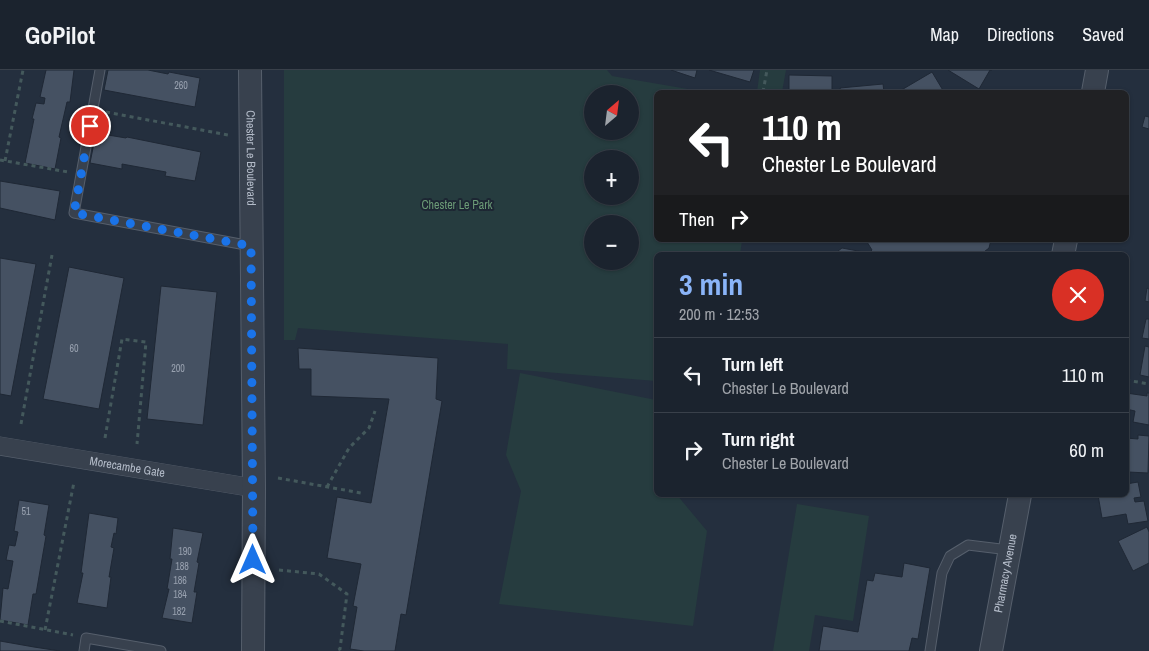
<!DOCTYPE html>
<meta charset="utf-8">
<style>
:root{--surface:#1b232e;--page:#242b36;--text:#f1f3f6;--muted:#a0a4aa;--line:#39404a;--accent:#8ab4f8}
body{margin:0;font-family:"Archivo Narrow",sans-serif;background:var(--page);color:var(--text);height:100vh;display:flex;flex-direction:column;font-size:19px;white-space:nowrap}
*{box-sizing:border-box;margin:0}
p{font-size:16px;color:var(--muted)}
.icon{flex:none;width:28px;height:28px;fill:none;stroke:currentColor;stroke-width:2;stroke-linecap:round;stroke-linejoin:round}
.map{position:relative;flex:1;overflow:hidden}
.side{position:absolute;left:654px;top:182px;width:475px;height:245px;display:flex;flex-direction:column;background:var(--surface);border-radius:8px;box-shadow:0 1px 4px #0004,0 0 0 1px var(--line)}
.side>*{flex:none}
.banner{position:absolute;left:654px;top:20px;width:475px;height:152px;border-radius:8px;box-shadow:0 1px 4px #0004,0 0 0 1px var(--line);background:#202124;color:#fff;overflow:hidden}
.needle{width:32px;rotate:28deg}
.buttons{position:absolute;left:584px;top:15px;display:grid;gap:10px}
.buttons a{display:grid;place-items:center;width:55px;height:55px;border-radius:50%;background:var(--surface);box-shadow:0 1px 4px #0004,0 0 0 1px var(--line);font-size:25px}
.pin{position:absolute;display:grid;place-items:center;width:42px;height:42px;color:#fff;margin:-21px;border:2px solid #fff;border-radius:50%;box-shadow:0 1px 5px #0007}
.me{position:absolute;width:55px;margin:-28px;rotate:0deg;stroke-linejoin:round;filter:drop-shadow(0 0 4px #0008)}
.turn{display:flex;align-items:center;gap:18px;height:105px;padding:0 25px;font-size:22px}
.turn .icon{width:65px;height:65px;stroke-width:2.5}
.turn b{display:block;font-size:35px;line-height:42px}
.then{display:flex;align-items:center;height:48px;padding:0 25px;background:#0003;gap:10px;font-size:19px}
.round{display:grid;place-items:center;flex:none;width:52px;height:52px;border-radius:26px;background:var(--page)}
.head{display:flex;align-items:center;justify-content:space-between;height:85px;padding:0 25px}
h1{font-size:30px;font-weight:700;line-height:38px;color:var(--accent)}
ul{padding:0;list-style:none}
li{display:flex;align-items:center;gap:15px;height:75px;padding:0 25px;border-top:1px solid var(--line)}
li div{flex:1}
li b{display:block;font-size:19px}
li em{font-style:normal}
header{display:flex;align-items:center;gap:30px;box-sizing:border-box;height:70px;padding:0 25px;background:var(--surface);border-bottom:1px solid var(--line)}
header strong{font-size:24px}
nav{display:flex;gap:28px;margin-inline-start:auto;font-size:18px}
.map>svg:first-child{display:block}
.green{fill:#263c3f;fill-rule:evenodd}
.building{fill:#455162;stroke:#1f2835}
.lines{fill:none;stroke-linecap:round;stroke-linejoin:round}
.service-casing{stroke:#565f6c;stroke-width:11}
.minor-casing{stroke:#565f6c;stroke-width:19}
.tertiary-casing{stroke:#565f6c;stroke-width:24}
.path{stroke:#44595c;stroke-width:3;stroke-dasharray:4 4;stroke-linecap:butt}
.service{stroke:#38414e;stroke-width:9}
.minor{stroke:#38414e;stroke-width:18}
.tertiary{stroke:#38414e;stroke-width:22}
.route{stroke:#1a73e8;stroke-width:9;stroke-dasharray:0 16.2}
.labels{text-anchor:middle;stroke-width:4;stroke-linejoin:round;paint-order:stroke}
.number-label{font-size:10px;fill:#98a1af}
.street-label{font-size:12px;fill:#b4bcc9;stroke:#1d2633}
.park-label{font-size:12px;fill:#6b9a76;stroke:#1d2633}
</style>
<header>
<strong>GoPilot</strong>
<nav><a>Map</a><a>Directions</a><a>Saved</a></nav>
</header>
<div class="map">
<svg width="1149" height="581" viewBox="0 0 1149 581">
<rect width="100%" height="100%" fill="#242f3e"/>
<g class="green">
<path d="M284,0H607L612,6L705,22H656V170H742L740,185H656V311L507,299L508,274L298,258L295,270H284ZM592,24H630V61H592ZM592,89H630V126H592ZM592,154H630V191H592Z"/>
<polygon points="760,0 786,0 782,22 757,22"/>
<polygon points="520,303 656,330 656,425 677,425 707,461 693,556 499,534 521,421 506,385"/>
<polygon points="797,434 869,446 853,551 815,545 809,581 773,581"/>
</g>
<g class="building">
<polygon points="46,0 74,0 70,32 67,32 59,67 61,68 55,99 25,93 34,49 32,49 36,33 44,34 45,28 40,27"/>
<polygon points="108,0 148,0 168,4 169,2 200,8 195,37 104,20"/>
<polygon points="671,0 697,0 695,8"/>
<polygon points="709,0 754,0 750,12"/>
<polygon points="948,0 992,0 990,0 979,19"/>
<polygon points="932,2 944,22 898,22"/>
<polygon points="789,5 832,6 832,22 789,22"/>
<polygon points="883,14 884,22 841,22 840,18"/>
<polygon points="1145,46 1149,47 1149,59 1142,57"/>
<polygon points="96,63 126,68 127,67 201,82 195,111 165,106 166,102 122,94 122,99 90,93"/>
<polygon points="0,111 60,121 55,150 0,138"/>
<polygon points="858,170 991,170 989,178 980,185 837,185 838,181 842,178 869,183 872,180 867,172"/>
<polygon points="0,188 36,194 11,326 0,324"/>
<polygon points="69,197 124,208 99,339 43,329"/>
<polygon points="161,216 217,222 203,355 147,349"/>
<polygon points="1147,218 1149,219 1149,232 1145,231"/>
<polygon points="1146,249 1149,249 1149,269 1142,268"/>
<polygon points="1145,276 1149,277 1149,307 1140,305"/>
<polygon points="298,278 438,288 436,329 442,331 406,545 401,544 395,581 364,581 350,579 357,537 353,536 361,494 327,488 337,427 371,433 389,329 311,326 311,299 299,299"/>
<polygon points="1126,323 1147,326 1147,323 1149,323 1149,355 1133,352 1135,341 1126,339"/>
<polygon points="1138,365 1149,366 1148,403 1128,402 1128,409 1126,409 1126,368 1138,369"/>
<polygon points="1138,412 1141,427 1134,428 1135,432 1144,431 1148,451 1128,454 1126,444 1102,448 1098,425 1126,425 1126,414"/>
<polygon points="19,430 49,435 44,465 46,466 36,524 33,524 28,555 0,550 3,518 8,519 13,491 6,490 9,475 15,476 18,462 14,461"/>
<polygon points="89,443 118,448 116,464 114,463 111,477 114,478 109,507 111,507 107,538 77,533 83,503 81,503"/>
<polygon points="1147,457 1149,462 1149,493 1133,501 1118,471"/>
<polygon points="173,458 203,463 197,492 199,493 194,522 197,522 192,553 162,548 169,519 167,519 172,489 170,489"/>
<polygon points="904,493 930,498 918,569 912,568 909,581 819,581 823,556 858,562 867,510 873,511 875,503 902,507"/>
<polygon points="0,571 34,577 60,581 0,581"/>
</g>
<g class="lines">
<defs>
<g id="service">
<polyline points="100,0 74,143 251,176"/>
<polyline points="84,581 86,568 161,581"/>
<polyline points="930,581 942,503 950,486 968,475 1009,480"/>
</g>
<g id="minor">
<path id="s1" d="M0,376L254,418"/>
</g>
<g id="tertiary">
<path id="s2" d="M250,0L254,418L253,581"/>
<polyline points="1093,22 1097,0"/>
<polyline points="1063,185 1066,170"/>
<path id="s3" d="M991,581L1020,425"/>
</g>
</defs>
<use href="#service" class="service-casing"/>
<use href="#minor" class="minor-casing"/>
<use href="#tertiary" class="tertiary-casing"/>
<g class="path">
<polyline points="763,22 767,0"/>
<polyline points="106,42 228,65"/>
<polyline points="0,90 68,102"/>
<polyline points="5,91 23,0"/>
<polyline points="1126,310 1149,314"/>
<polyline points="21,354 52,185"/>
<polyline points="105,368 122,269 146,272 137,374"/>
<polyline points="278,408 361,423"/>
<polyline points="327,417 349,378 369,358 375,341"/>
<polyline points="279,500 319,504 347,524 340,579 336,581"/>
<polyline points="0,551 73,565"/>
<polyline points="45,560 74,412"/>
</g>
<use href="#service" class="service"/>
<use href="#minor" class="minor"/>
<use href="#tertiary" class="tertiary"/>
</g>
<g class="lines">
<polyline class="route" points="90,56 74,143 251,176 253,490"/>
</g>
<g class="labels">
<g class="number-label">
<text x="181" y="19">260</text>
<text x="74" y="282">60</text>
<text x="178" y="302">200</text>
<text x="26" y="445">51</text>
<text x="185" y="485">190</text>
<text x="182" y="500">188</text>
<text x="180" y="514">186</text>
<text x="180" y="528">184</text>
<text x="179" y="545">182</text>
</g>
<g class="street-label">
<text dy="4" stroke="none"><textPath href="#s2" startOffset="88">Chester Le Boulevard</textPath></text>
<text dy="4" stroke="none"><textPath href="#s1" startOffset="129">Morecambe Gate</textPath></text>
<text dy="4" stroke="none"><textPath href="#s3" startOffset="79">Pharmacy Avenue</textPath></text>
</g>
<g class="park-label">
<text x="457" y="139">Chester Le Park</text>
</g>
</g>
</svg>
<div class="buttons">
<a><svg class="needle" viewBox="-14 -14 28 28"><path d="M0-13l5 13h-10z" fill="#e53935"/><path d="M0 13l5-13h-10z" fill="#a0a4aa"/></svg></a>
<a>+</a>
<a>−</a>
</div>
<div class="pin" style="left:90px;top:56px;background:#d93025"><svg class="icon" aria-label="arrive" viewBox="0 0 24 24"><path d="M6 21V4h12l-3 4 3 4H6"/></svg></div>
<svg class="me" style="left:253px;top:490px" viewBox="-20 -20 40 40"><path d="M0-17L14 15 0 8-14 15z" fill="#1a73e8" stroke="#fff" stroke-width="4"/></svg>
<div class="banner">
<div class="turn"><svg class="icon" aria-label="left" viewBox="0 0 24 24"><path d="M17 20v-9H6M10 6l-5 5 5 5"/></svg><div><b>110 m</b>Chester Le Boulevard</div></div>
<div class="then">Then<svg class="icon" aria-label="right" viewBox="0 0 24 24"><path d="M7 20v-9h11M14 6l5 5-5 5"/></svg></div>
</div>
<section class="side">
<div class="head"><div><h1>3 min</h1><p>200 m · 12:53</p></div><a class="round" style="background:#d93025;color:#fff"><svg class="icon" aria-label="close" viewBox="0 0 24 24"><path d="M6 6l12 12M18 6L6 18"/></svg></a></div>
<ul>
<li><svg class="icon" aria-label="left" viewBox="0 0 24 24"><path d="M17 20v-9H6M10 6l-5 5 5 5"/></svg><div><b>Turn left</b><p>Chester Le Boulevard</p></div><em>110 m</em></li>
<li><svg class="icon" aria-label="right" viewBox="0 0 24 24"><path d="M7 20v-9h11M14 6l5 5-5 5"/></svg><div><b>Turn right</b><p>Chester Le Boulevard</p></div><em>60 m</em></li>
</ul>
</section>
</div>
